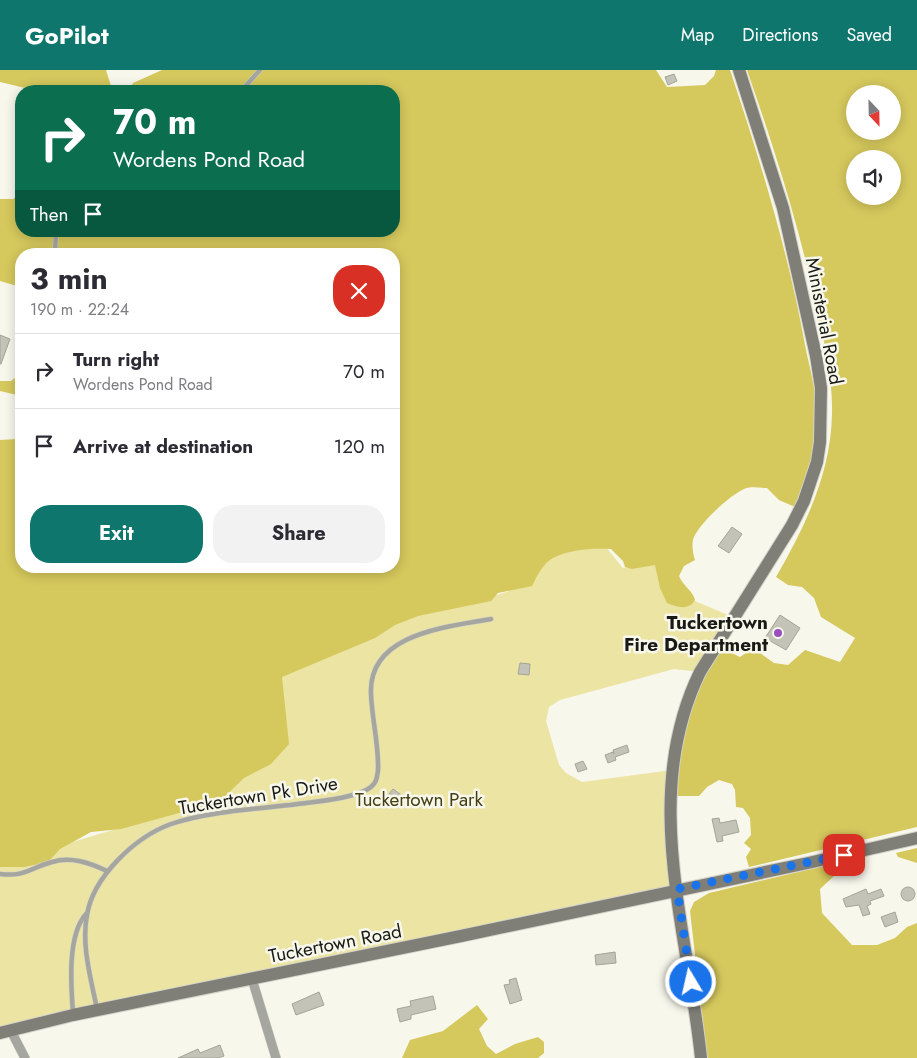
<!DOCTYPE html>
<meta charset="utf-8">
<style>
:root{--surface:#fff;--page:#f2f2f3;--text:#2b2b33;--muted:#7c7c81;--line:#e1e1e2;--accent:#0f766e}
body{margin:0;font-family:Jost,sans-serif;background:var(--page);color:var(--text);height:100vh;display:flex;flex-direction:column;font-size:19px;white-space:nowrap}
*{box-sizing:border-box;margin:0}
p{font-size:16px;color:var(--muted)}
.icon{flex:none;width:28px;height:28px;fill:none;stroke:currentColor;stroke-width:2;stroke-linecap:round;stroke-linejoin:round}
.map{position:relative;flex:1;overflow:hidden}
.sheet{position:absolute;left:15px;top:178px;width:385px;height:325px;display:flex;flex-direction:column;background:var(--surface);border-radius:20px;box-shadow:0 2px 12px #0003}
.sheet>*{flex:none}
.guide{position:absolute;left:15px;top:15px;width:385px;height:152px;border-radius:20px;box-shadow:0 2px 12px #0003;background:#0b6e4f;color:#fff;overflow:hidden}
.needle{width:32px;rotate:158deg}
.fabs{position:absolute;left:846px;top:15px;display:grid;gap:10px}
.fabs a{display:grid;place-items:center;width:55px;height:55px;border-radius:50%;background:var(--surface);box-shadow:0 2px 12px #0003;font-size:25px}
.pin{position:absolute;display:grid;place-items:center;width:42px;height:42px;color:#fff;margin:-21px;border-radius:10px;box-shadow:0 2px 8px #0006}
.me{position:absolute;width:55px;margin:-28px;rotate:351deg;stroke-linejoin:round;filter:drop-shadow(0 0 4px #0008)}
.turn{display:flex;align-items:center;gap:18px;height:105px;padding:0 15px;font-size:22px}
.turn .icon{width:65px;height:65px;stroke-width:2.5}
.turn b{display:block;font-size:35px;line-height:42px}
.then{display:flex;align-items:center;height:48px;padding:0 15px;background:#0003;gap:10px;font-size:19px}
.round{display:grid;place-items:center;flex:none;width:52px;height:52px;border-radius:20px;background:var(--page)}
.overview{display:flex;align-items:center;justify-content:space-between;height:85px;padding:0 15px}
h1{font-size:30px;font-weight:700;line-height:38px}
.cta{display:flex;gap:10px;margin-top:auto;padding:10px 15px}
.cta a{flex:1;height:58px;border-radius:20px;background:var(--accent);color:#fff;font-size:20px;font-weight:700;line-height:58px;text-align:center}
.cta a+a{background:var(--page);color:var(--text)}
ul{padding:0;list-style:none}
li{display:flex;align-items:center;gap:15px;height:75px;padding:0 15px;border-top:1px solid var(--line)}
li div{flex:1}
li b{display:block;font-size:19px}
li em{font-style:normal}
header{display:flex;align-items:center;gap:30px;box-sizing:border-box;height:70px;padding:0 25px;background:var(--accent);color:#fff}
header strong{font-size:24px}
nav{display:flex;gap:28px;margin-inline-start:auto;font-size:18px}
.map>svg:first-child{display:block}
.green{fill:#ebe4a2}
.forest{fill:#d5c85d;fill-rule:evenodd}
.building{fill:#c4c3b8;stroke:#a4a499}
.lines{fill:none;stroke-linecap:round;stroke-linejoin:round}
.lane-casing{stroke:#d4d3ca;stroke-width:5.5}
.street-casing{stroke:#d4d3ca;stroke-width:10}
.secondary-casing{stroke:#d4d3ca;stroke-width:14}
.lane{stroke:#a6a6a1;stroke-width:4.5}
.street{stroke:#a6a6a1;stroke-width:9}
.secondary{stroke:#7f7f78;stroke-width:12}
.route{stroke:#1a73e8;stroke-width:9;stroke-dasharray:0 16.2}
.poi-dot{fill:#994dbf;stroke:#f8f7ec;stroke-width:2}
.labels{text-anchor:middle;stroke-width:5;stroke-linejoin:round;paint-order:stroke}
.street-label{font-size:19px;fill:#191915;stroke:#f8f7ec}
.poi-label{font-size:19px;font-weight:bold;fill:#191915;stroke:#f8f7ec;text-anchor:end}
.park-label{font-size:19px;fill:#454013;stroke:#f8f7ec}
</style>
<header>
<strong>GoPilot</strong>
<nav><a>Map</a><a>Directions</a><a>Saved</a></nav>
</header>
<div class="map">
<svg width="917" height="988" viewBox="0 0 917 988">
<rect width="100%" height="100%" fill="#f8f7ec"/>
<polygon class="green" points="604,475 623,498 656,492 674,532 695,531 735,548 701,602 674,599 560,630 549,637 546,651 559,695 566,703 582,712 672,700 677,820 0,962 0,789 12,790 217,729 279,605 414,546 482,530 530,514 542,493 560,483"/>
<g class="forest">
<polygon points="0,0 106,0 112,19 116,21 38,21 0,12"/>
<path d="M162,0H656L667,17L705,15L714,6L716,0H730C760,90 788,181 805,275C809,296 816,319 817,342C820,374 806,407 795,437L779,430L767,418C759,418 752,416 744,419C729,426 701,452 694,467C691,473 693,484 695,490L684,496L679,506C683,516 693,521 695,530C689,541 676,537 667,533L660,518L655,495L632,499L625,497L623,491L611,479C593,478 570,479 553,488C543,493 537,506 532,516L498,523L491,531L418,546L395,555L375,568L282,607L289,674L271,694L244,708L219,732L121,759L91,762L60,779L48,792L24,797H0V370L16,369L21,353V496H394V184H21V220L17,216L0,211V129H13L21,123V161H394V21H128L133,13Z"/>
<path d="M747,0H917V757L749,797L746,787L751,779L744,773L751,765L750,748L743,738L736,737L735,720L732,714L719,710L707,717L699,726H672L681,655L719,577L740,587L753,578L774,593L788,595L805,580L840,592L855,568L821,547L814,528L802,517L788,515L776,507C805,457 831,403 832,344C833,307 824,271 816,236C799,155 774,78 747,0ZM855,24H892V61H855ZM855,89H892V126H855Z"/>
<polygon points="20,304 21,326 0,321 0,311 11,311"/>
<polygon points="917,778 917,793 898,787 896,783"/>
<polygon points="832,794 834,806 820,819 822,843 852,875 877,875 895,868 907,857 917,853 917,988 707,988 690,841 694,832 709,823"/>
<polygon points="477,935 488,949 479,959 487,976 496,984 515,974 538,967 544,972 544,983 538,988 402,988 410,970 443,961"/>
</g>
<g class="building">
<polygon points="674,4 677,11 668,15 665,7"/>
<polygon points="0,265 10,269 1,294 0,294"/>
<polygon points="732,457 742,464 729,483 718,476"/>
<polygon points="780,545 800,558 786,580 765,568"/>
<polygon points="520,593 530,594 529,605 518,604"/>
<polygon points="627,675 629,682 615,687 616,690 608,693 605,685 613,682 614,684 613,680"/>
<polygon points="583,691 587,699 578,702 575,694"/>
<polygon points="393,719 407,729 400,738 386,728"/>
<polygon points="719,748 720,753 736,750 739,762 722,766 723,771 717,772 712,749"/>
<circle cx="908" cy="824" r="7"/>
<polygon points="866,819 868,824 881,819 884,826 870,831 871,834 867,836 870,844 863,846 859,835 846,837 843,829"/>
<polygon points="895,842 898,852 885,857 881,847"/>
<polygon points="615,882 616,893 596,895 595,885"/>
<polygon points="516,908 522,930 510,934 504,915 510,914 509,910"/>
<polygon points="319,922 324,935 296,945 292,934"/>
<polygon points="433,926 436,939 411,945 411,949 400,952 397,939 411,936 410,931"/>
<polygon points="220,975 224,986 218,988 178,988 198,979 200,983"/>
</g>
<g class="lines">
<defs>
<g id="lane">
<polyline points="241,21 260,0"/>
<polyline points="55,184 56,161"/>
<path d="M0,804C26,807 29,798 52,792C71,786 90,793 107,801"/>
<path d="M97,939C91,909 81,875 87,845C93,807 135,767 171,754C206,742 253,739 290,735C310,732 356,729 371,717C377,712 377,707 378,700C379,675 372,650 371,624C368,563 448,557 491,549"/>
<path d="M73,943C71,916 67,865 86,844"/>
</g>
<g id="street">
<polyline points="252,909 276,988"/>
<polyline points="11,961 25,988"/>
</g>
<g id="secondary">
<polyline points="0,963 73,945 461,866 808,793 917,768"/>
<path d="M701,988C688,860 640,725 700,602L792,455L804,431L817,392L820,372L821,318L816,286L783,138L739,0"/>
</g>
</defs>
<use href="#lane" class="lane-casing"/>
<use href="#street" class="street-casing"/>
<use href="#secondary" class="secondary-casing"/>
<use href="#lane" class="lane"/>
<use href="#street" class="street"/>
<use href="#secondary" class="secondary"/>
</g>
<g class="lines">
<polyline class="route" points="691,912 677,819 844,785"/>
</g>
<circle class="poi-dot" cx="778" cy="563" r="5"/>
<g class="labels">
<g class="street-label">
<text transform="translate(825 251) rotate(79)" y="7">Ministerial Road</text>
<text transform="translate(258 725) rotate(-9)" y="7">Tuckertown Pk Drive</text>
<text transform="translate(335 873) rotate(-11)" y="7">Tuckertown Road</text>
</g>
<g class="poi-label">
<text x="768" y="559">Tuckertown<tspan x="768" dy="22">Fire Department</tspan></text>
</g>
<g class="park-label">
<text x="419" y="736">Tuckertown Park</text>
</g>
</g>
</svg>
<div class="fabs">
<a><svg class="needle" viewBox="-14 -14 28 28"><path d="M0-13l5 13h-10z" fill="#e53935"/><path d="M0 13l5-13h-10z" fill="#7c7c81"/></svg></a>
<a><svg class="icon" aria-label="sound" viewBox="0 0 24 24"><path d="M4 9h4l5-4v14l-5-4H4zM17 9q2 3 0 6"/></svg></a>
</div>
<div class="pin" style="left:844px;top:785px;background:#d93025"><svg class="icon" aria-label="arrive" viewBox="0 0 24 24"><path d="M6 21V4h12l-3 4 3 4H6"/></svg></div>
<svg class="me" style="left:691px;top:912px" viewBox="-20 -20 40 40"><circle r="17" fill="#1a73e8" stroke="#fff" stroke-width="3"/><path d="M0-11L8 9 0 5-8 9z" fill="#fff"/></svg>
<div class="guide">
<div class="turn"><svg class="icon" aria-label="right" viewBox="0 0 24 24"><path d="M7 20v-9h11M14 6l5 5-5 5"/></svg><div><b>70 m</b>Wordens Pond Road</div></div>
<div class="then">Then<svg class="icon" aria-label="arrive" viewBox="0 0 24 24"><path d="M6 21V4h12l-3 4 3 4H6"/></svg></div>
</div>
<section class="sheet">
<div class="overview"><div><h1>3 min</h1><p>190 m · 22:24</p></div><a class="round" style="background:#d93025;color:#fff"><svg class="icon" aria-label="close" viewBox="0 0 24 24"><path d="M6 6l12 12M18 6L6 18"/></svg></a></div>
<ul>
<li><svg class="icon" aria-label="right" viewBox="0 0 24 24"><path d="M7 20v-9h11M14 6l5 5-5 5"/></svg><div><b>Turn right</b><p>Wordens Pond Road</p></div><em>70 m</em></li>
<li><svg class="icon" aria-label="arrive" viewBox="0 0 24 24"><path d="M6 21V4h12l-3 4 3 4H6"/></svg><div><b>Arrive at destination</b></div><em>120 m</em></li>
</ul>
<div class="cta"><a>Exit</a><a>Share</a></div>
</section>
</div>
